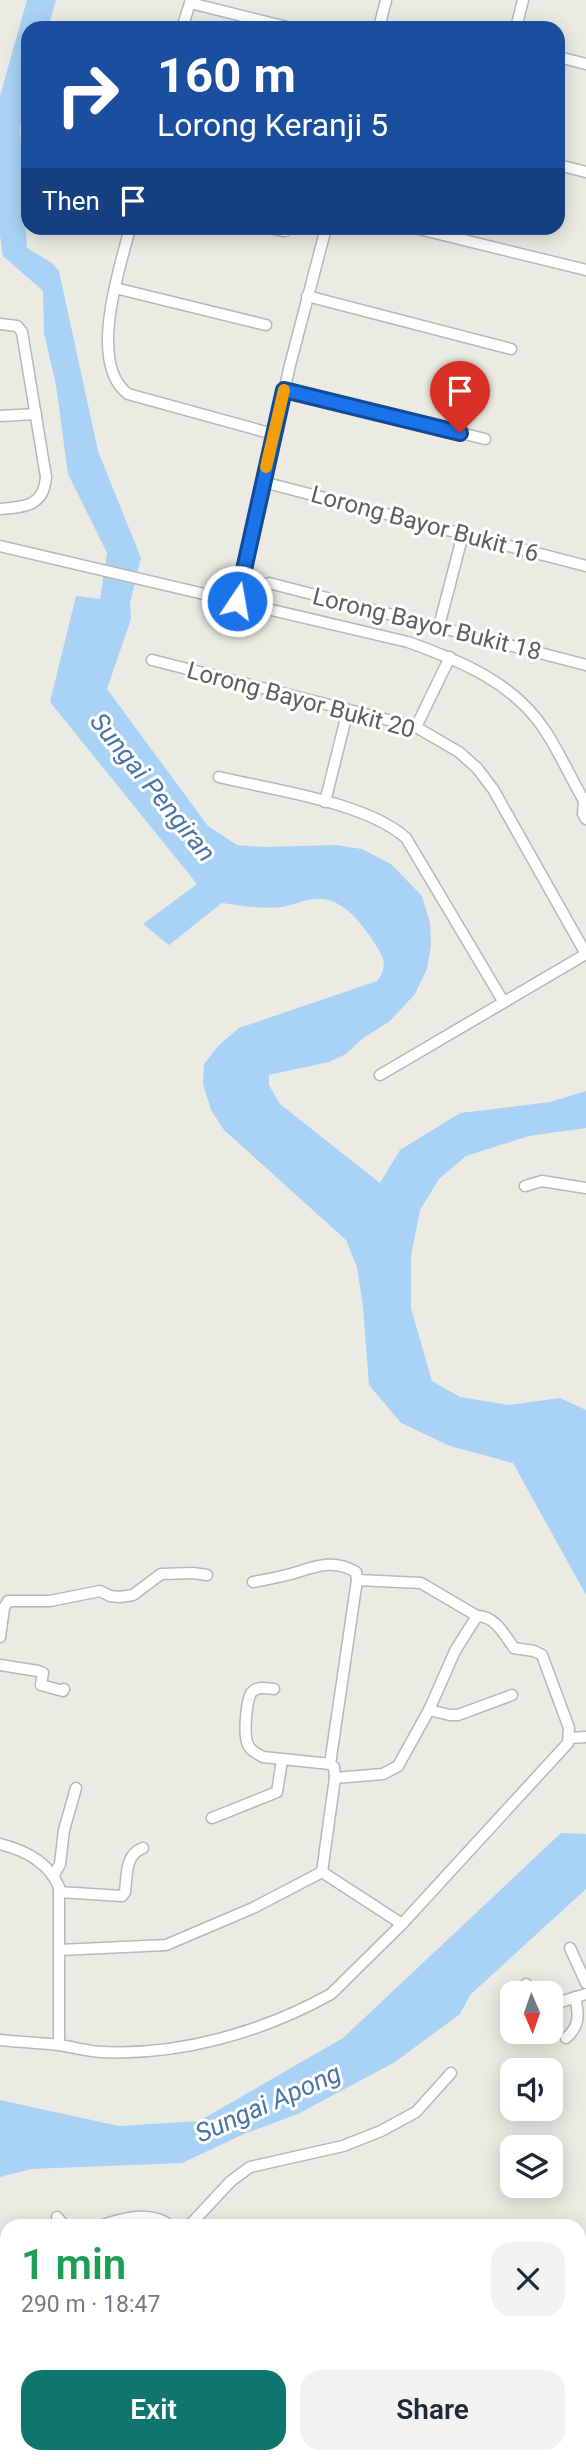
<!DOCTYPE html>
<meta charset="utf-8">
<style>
:root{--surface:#fff;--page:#f2f2f3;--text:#1f2937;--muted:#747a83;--accent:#0f766e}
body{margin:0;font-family:Roboto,sans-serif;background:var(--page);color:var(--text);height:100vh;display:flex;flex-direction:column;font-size:26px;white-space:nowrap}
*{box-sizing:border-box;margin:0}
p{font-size:23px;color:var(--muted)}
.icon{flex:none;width:38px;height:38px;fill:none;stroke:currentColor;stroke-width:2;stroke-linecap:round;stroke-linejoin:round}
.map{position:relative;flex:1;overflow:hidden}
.details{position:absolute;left:0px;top:2219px;width:586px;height:245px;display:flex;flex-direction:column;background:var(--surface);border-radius:21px 21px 0 0;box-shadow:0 4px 18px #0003}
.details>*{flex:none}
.top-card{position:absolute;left:21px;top:21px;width:544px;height:214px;border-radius:21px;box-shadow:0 4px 18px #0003;background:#1a4fa0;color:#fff;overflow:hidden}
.needle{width:46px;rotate:178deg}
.buttons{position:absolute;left:500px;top:1981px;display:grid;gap:14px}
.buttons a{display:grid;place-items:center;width:63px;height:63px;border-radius:14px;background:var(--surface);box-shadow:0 4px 18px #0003;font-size:35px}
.pin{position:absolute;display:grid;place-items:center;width:60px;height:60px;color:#fff;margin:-72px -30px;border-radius:50% 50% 50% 0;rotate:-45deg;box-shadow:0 0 7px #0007}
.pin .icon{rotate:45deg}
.me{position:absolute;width:77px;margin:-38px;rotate:12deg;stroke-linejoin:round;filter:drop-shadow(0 0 5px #0008)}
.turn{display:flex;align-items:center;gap:24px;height:147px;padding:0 21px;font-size:32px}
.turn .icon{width:91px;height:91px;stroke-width:2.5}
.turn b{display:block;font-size:49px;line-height:60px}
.then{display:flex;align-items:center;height:66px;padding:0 21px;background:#0003;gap:14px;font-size:26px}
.round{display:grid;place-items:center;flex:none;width:74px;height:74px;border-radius:21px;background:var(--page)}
.head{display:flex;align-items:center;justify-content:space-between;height:119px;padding:0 21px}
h1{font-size:42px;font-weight:600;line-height:52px;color:#1e9e55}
.button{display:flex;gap:14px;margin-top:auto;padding:14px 21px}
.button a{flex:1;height:80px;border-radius:21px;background:var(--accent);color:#fff;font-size:28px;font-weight:600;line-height:80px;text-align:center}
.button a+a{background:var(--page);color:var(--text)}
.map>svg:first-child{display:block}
.water{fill:#a9d3f6}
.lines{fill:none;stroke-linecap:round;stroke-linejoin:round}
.minor-casing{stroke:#b5b8bc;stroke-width:13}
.minor{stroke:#fff;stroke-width:10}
.route-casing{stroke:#114b97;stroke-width:18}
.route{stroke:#1a73e8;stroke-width:12}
.slow{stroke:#f59e0b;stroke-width:12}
.labels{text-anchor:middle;stroke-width:6;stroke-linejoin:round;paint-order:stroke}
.street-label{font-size:24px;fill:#5b5e62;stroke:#fff}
.water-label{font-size:26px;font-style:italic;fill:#4974a6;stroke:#fff}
</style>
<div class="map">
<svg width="586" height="2464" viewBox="0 0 586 2464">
<rect width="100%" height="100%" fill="#ecebe3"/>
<g class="water">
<path d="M27,0H56L48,28H28V99L20,127L27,248L52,263L59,271L98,451L141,558L130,603L131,619L107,689L208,826L237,845L264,847L336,845L362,849L391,864L422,896L430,923L431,945L427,969L415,994L390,1021L362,1039L346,1054L329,1062L269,1075V1085L280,1104L380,1183L400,1150L460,1113L550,1102L586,1091V1128L529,1136L466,1156L439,1179L420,1210L411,1256V1308L432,1381L460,1397L509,1405L560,1398L586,1410V1595L513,1463L450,1446L401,1423L369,1385L363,1307L357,1267L346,1240L224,1130L211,1110L203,1084L204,1064L219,1045L239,1028L377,981C387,969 385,959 377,947C364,926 343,896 315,899C304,900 293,905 282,907C262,909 242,906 222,903L169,945L143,924L197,884L50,702L76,596L100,599L107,553L68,474L56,385L44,333L43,291L3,256L0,236V96Z"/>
<polygon points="561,1833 586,1834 586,1889 470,1995 460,2014 395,2062 298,2114 244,2134 182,2163 31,2169 0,2177 0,2100 119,2126 199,2121 343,2038"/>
</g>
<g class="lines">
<defs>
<g id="minor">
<polyline points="190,3 291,28"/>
<polyline points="182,28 191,0"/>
<polyline points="379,28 386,0"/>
<polyline points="516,28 523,0"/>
<polyline points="558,57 586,64"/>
<polyline points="558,165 586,172"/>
<path d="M130,228C120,268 87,363 128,394L273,434"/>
<polyline points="269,228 285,231"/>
<polyline points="415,228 586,270"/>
<polyline points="115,288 266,325"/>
<polyline points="307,296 511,349"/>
<path d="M0,324L17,326L22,332L46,477C44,506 25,507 0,509"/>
<polyline points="284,390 485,439"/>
<polyline points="0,416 36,414"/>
<polyline points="263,482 586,566"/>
<path d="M0,546L408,642C461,661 515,683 546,732C561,755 572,781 586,804"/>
<polyline points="269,583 586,665"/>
<polyline points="238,601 290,365 326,228"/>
<polyline points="439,626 463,534"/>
<polyline points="152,660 416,727 459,752 477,768 493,789 586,954"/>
<polyline points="416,727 450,657"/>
<path d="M219,777C272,790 366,802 406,838L503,1001"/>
<polyline points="584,801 583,814 586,819"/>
<polyline points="325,802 348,710"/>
<polyline points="380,1075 586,954"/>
<polyline points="525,1186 542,1181 586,1188"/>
<path d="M253,1582C265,1580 279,1577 291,1574C314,1567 333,1558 356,1572L357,1580L330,1764"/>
<polyline points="0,1637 4,1608 8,1601 50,1601 100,1591 110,1596 120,1597 133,1595 161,1574 193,1573 207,1575"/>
<polyline points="0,1665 38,1671 43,1673 41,1685 63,1691 64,1689"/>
<path d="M274,1689C266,1688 258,1686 252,1692C246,1699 244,1733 247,1742C249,1750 256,1753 263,1757L330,1764L334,1767L335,1778L322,1872"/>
<polyline points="429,1710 450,1715 458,1715 512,1695"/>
<polyline points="569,1738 586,1737"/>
<polyline points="335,1778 383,1774 398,1766 429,1710 455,1651 477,1616"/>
<polyline points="212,1818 277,1792 282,1760"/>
<path d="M0,1844C25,1850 49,1863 59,1887V2045"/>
<polyline points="322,1872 402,1924"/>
<polyline points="54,1875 60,1864 64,1830 76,1788"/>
<path d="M59,1892L122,1896L125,1892C127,1876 125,1854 143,1848"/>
<polyline points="570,1948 586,1983"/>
<polyline points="60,1950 166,1945 253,1908 322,1872"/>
<polyline points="526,1984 536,1993"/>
<polyline points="551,2005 586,1994"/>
<path d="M566,2038C580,2026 579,2014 575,1997"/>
<path d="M0,2040C19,2042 39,2043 59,2045C73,2047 87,2051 101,2052C179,2056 263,2032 331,1994L402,1924L568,1743L569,1728L542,1655L534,1651L514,1648C504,1634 495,1616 477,1616L421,1583L357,1580"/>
<polyline points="57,2217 65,2226"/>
<path d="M100,2226C122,2218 151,2210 171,2226"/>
<polyline points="189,2226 231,2181 250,2167 343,2146 381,2131 416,2112 451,2073"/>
<polyline points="0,2291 4,2287 7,2272"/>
<polyline points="0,2345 7,2348"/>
<polyline points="0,2442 7,2436"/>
<polyline points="68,2457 71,2464"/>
<polyline points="289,2457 290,2464"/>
<polyline points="465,2457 472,2464"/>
<polyline points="418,2464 436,2457"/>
</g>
</defs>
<use href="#minor" class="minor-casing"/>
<use href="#minor" class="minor"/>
</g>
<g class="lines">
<defs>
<polyline id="route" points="237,601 284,390 460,433"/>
</defs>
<use href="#route" class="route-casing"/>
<use href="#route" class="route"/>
<polyline class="slow" points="266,467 284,390"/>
</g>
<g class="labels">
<g class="street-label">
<text transform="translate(425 524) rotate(15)" y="8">Lorong Bayor Bukit 16</text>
<text transform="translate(427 624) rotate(14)" y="8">Lorong Bayor Bukit 18</text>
<text transform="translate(301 700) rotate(15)" y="8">Lorong Bayor Bukit 20</text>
</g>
<g class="water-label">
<text transform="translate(153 787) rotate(51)" y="9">Sungai Pengiran</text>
<text transform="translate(268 2103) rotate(-24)" y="9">Sungai Apong</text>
</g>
</g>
</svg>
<div class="buttons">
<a><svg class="needle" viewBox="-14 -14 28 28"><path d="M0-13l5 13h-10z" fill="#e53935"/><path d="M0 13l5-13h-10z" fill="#747a83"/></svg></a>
<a><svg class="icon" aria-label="sound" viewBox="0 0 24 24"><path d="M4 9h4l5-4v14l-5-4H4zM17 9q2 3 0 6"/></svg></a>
<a><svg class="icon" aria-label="layers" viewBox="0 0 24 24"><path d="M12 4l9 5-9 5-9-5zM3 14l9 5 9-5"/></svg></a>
</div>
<div class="pin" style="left:460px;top:433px;background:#d93025"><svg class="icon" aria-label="arrive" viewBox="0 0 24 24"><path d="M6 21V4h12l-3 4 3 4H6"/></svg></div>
<svg class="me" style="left:237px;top:601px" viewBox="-20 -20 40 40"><circle r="17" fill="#1a73e8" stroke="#fff" stroke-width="3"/><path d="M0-11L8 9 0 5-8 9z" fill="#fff"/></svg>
<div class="top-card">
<div class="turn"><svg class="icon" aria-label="right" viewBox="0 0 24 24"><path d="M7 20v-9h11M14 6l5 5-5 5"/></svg><div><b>160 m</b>Lorong Keranji 5</div></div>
<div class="then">Then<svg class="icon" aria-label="arrive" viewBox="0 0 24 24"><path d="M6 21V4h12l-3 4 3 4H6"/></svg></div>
</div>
<section class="details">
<div class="head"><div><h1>1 min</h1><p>290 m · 18:47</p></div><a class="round"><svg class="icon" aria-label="close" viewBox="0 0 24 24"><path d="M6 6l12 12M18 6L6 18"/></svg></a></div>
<div class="button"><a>Exit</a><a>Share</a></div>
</section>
</div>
